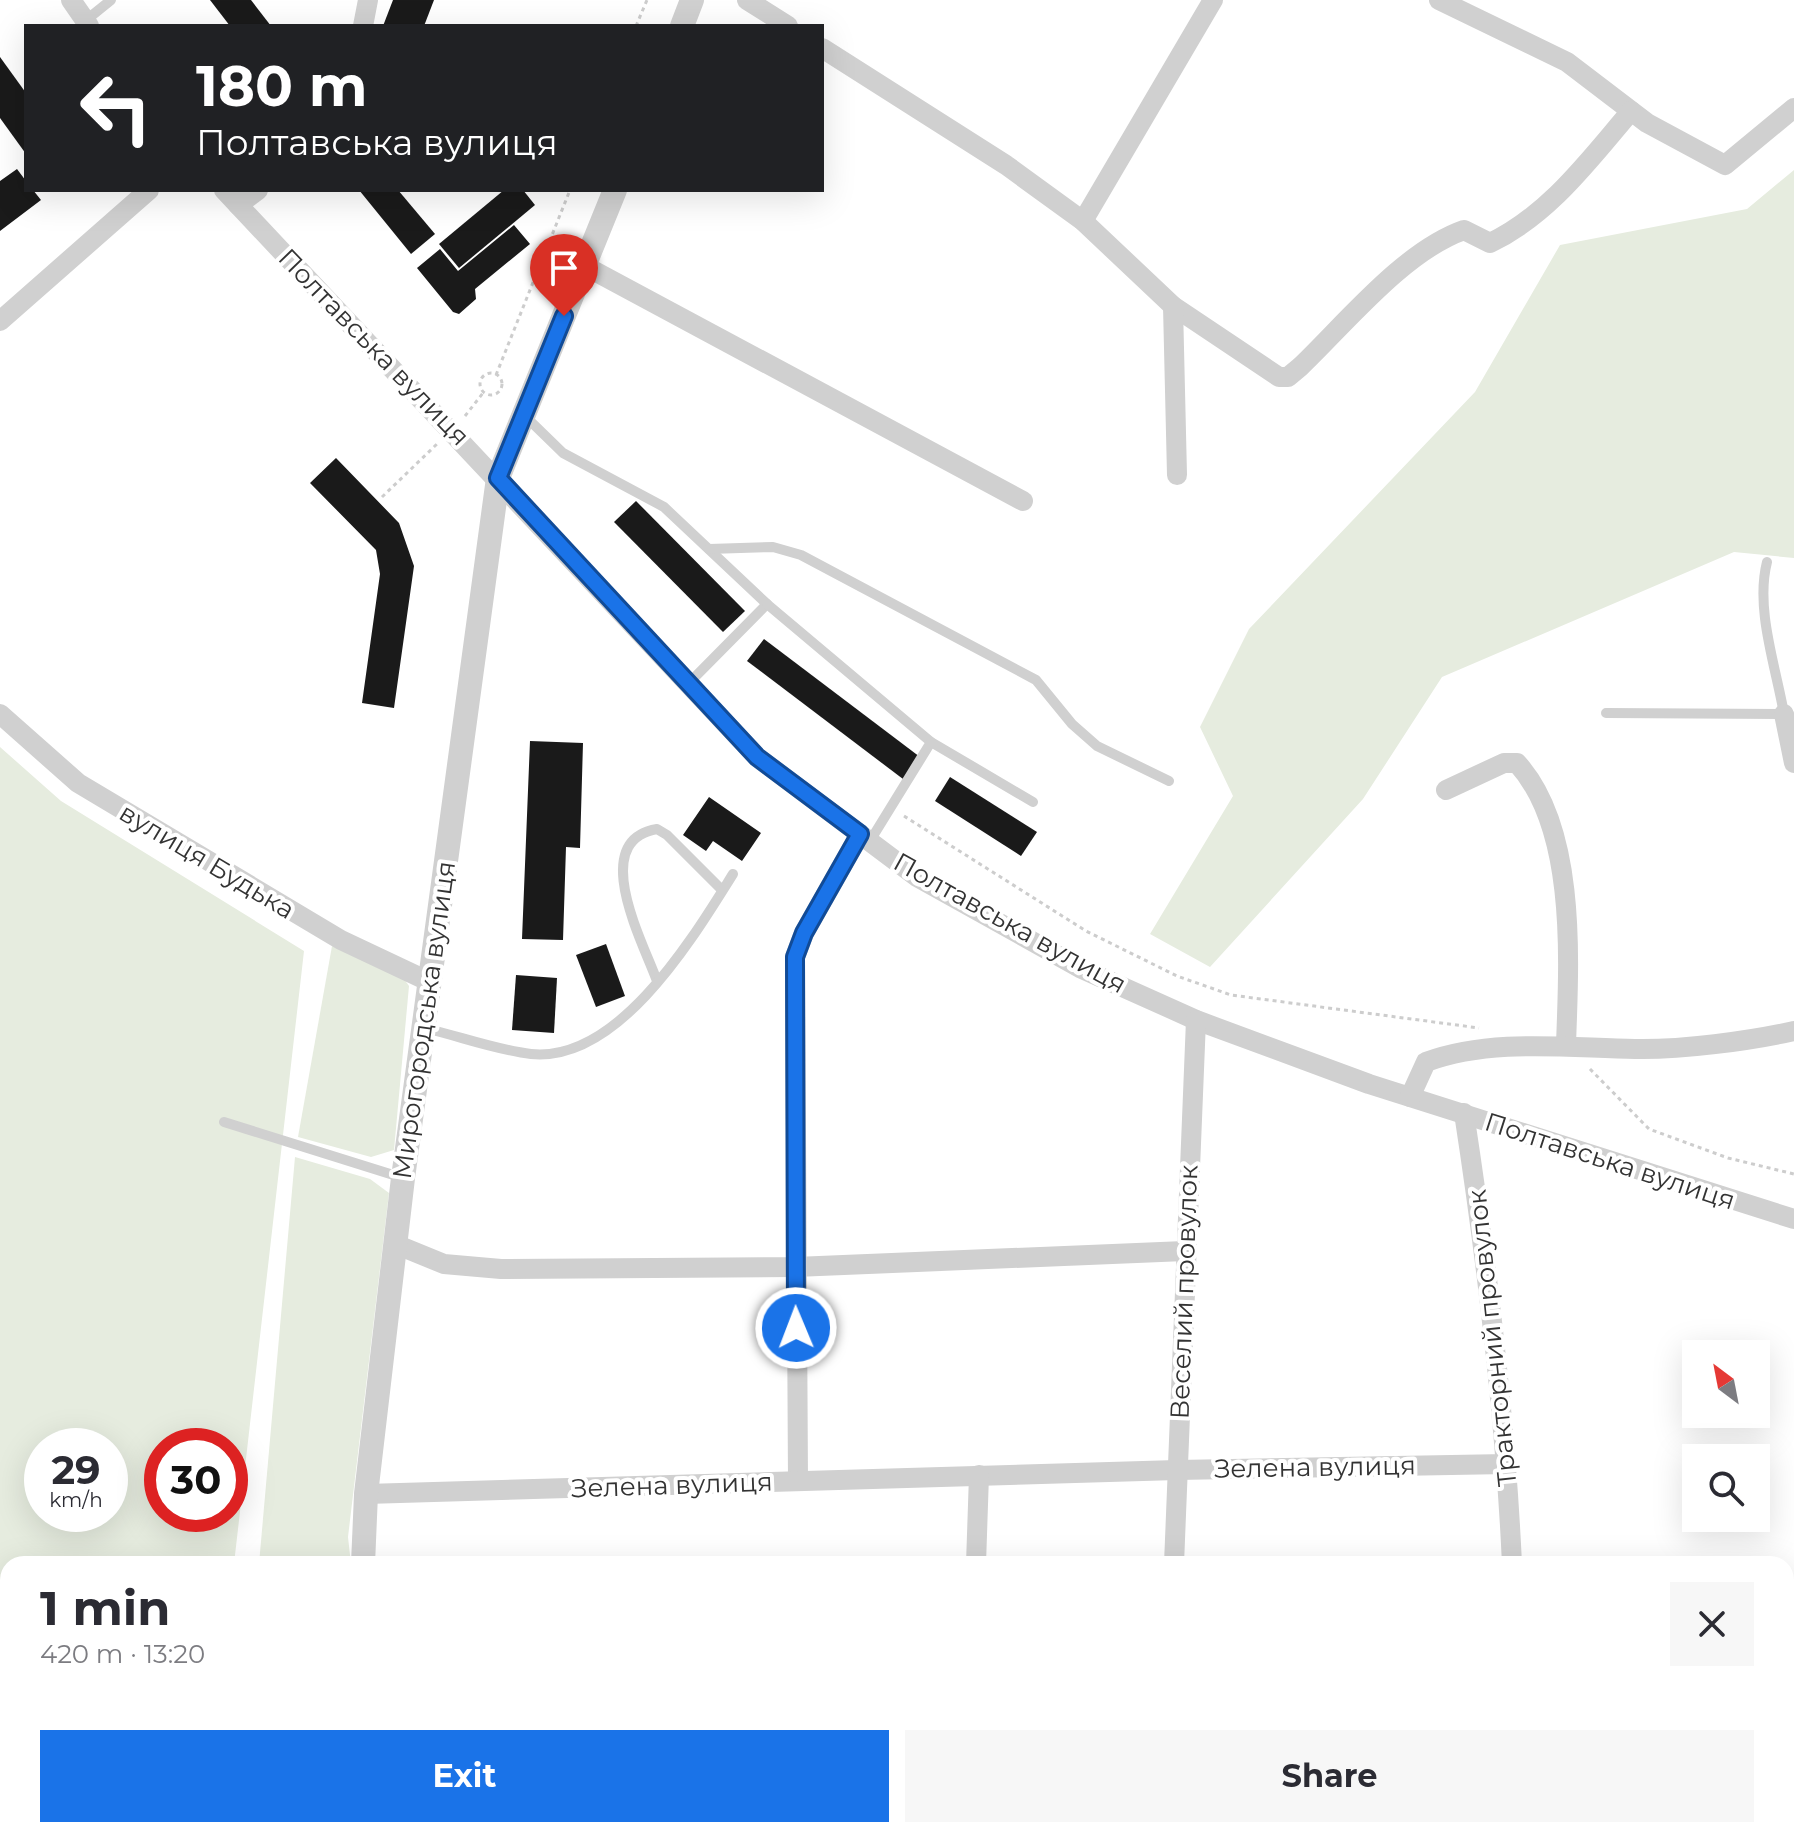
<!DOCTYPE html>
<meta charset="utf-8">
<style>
:root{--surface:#fff;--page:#f7f7f7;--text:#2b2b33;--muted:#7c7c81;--accent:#1a73e8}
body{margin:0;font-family:Montserrat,sans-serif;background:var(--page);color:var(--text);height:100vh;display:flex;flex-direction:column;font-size:30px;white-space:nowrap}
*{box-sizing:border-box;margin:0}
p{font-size:26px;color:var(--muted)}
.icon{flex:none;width:44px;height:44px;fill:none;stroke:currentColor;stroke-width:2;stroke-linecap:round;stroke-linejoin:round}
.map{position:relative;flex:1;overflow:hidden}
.sheet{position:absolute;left:0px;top:1556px;width:1794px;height:282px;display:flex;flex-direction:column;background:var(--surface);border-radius:24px 24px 0 0;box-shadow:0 8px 32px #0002}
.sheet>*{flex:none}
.guide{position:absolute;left:24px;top:24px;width:800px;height:168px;border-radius:0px;box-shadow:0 8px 32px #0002;background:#202124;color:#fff;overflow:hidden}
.needle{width:52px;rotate:328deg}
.buttons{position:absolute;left:1682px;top:1340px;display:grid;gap:16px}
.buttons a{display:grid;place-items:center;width:88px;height:88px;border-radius:0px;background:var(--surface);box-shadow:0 8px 32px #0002;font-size:40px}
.speed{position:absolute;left:24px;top:1428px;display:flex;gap:16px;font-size:40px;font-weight:700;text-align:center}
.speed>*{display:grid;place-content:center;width:104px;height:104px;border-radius:50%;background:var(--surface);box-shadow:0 8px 32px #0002;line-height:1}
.speed small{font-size:20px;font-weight:400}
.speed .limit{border:12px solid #d22;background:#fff;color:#111}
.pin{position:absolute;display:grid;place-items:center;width:68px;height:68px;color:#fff;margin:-82px -34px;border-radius:50% 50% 50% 0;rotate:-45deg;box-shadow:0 0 8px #0007}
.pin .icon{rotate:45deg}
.me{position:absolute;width:88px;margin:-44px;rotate:359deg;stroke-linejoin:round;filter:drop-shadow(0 0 6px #0008)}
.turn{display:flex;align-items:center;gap:28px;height:168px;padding:0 40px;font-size:36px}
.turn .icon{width:104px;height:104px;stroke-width:2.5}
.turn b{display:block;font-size:56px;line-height:68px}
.round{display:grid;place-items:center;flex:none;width:84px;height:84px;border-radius:0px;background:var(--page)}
.summary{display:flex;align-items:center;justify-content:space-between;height:136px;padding:0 40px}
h1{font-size:48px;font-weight:700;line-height:60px}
.action{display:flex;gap:16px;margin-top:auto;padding:16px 40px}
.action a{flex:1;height:92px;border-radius:0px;background:var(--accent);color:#fff;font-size:32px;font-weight:700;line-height:92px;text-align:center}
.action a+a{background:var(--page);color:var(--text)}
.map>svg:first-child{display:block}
.green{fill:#e6ecdf;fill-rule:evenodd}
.building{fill:#1a1a1a}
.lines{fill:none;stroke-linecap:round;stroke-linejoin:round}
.path{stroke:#cdcdcd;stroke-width:3;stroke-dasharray:4 4;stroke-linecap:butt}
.service{stroke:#d0d0d0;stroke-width:10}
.minor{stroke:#d0d0d0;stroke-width:20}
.tertiary{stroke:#d0d0d0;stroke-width:24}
.route-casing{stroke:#114b97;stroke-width:20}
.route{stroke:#1a73e8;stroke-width:14}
.labels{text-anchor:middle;stroke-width:8;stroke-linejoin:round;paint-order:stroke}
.street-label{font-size:26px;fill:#333;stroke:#fff}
</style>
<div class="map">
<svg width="1794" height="1837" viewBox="0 0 1794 1837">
<rect width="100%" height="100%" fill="#fff"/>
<g class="green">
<polygon points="1794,170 1794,558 1734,552 1442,677 1363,799 1210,967 1150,934 1233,796 1200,727 1249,629 1475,392 1560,245 1747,209"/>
<path d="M0,747L61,801L304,951L234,1564H8V1830H231V1837H0ZM42,1446H110V1514H42ZM162,1446H230V1514H162Z"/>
<polygon points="332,946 402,976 409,986 394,1150 371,1157 298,1137"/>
<polygon points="295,1157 370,1179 389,1193 348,1537 351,1564 259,1564"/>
</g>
<g class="building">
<polygon points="210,0 251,0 271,26 230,26"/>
<polygon points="393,0 434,0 424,26 383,26"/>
<polygon points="0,57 26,93 26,154 0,118"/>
<polygon points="17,169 26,181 26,190 33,190 41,200 0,231 0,181"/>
<polygon points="359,190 398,190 435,234 411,254"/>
<polygon points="504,190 523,190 535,205 459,268 439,244"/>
<polygon points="514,225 530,244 475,289 476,299 459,314 453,312 417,268 440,249 458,271"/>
<polygon points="336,458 399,523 414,566 394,708 362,703 380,574 376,550 310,483"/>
<polygon points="636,501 745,611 723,632 614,522"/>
<polygon points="764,639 920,757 903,779 747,661"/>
<polygon points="530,741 583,743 580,848 566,847 563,940 522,939"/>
<polygon points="950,777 1037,832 1021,856 935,801"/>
<polygon points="709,797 761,833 742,861 713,841 706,851 683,835"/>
<polygon points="606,944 625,996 596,1007 576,955"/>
<polygon points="516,975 557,978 554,1033 512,1030"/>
</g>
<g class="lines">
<g class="path">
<polyline points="636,26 647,0"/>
<circle cx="491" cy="384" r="11"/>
<polyline points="496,375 570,190"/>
<polyline points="465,416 483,393"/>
<polyline points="382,497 437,444"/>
<polyline points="904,816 1086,931 1177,976 1231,995 1479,1028"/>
<polyline points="1590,1069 1649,1129 1728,1158 1794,1174"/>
</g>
<g class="service">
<polyline points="85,21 111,0"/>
<polyline points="525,416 563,453 664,507 767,604 687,685"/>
<polyline points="709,549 773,547 801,555 1036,680 1072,724 1097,746 1169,781"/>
<polyline points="767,604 931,742 870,841"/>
<path d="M1606,713L1784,714C1776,667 1755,609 1767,562"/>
<polyline points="931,742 1033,802"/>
<path d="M657,981C643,942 588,841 657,829L667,835L722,890"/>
<path d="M424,1028C459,1036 496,1050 531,1054C619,1063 694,936 733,874"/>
<polyline points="224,1122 403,1178"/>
<polyline points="0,1624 8,1632"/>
<polyline points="346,1837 346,1830"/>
</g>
<g class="minor">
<polyline points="71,0 89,26"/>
<polyline points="747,0 788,26"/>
<polyline points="1439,0 1567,62 1647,123 1725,165 1794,108"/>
<polyline points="363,26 368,0"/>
<path d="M822,48L1006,165L1083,221L1173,306L1279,377H1288L1300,367C1346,323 1404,251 1464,230L1490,243C1549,215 1590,159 1631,111"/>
<polyline points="224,190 757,757 917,877 1080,968 1196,1020 1369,1084 1794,1219"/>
<polyline points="238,205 258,190"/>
<polyline points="1083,221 1213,0"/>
<polyline points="585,266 1023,501"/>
<polyline points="1173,306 1177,475"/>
<polyline points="0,321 149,190"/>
<polyline points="0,714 78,783 341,940 430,982"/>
<polyline points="1784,714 1794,763"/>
<path d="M1446,790L1504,763H1517C1577,829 1569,961 1566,1044"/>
<path d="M1410,1097L1426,1062C1492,1038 1566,1048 1635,1049C1681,1050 1749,1041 1794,1031"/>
<path d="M1464,1113C1487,1263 1505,1413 1512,1564"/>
<polyline points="395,1244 444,1264 501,1269 795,1267 1185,1251"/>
<polyline points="798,1481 795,957 804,933 860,834"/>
<polyline points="366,1494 1177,1470 1507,1464"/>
<polyline points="976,1564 979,1475"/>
<polyline points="1174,1564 1196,1020"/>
<polyline points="1786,1640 1794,1640"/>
<polyline points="369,1830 369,1837"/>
<polyline points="1226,1830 1228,1837"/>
<polyline points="1550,1830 1551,1837"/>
<polyline points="674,1837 689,1830"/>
</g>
<g class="tertiary">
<polyline points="682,26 692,0"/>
<polyline points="363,1564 366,1494 403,1178 498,478 615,190"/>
<polyline points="467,1830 470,1837"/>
</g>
</g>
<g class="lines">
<defs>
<polyline id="route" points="564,316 498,478 757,757 860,834 804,933 795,957 796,1328"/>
</defs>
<use href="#route" class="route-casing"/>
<use href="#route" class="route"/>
</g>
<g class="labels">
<g class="street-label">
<text transform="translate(374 347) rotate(46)" y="9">Полтавська вулиця</text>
<text transform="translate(207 861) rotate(31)" y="9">вулиця Будька</text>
<text transform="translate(1010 923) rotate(29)" y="9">Полтавська вулиця</text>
<text transform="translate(424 1020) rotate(-82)" y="9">Мирогородська вулиця</text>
<text transform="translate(1610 1161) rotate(18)" y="9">Полтавська вулиця</text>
<text transform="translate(1184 1292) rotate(-88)" y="9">Веселий провулок</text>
<text transform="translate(1492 1338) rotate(-96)" y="9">Тракторний провулок</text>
<text transform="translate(1315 1467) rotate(-1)" y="9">Зелена вулиця</text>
<text transform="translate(672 1485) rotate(-2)" y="9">Зелена вулиця</text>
</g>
</g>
</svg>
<div class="buttons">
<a><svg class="needle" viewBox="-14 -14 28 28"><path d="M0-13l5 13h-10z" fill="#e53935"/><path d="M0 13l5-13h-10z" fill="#7c7c81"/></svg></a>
<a><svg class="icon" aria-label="search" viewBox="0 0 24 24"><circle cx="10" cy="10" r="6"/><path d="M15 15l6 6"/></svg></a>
</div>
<div class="speed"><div>29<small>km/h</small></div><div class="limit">30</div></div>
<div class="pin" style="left:564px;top:316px;background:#d93025"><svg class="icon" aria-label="arrive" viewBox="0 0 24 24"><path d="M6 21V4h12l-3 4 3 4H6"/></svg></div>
<svg class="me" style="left:796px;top:1328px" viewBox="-20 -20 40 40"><circle r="17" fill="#1a73e8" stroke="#fff" stroke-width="3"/><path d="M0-11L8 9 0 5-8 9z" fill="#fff"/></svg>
<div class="guide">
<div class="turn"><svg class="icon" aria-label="left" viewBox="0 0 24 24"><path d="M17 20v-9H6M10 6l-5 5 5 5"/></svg><div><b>180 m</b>Полтавська вулиця</div></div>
</div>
<section class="sheet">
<div class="summary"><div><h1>1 min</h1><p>420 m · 13:20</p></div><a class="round"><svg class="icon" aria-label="close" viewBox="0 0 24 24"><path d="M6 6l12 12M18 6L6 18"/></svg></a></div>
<div class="action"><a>Exit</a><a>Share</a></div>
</section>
</div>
